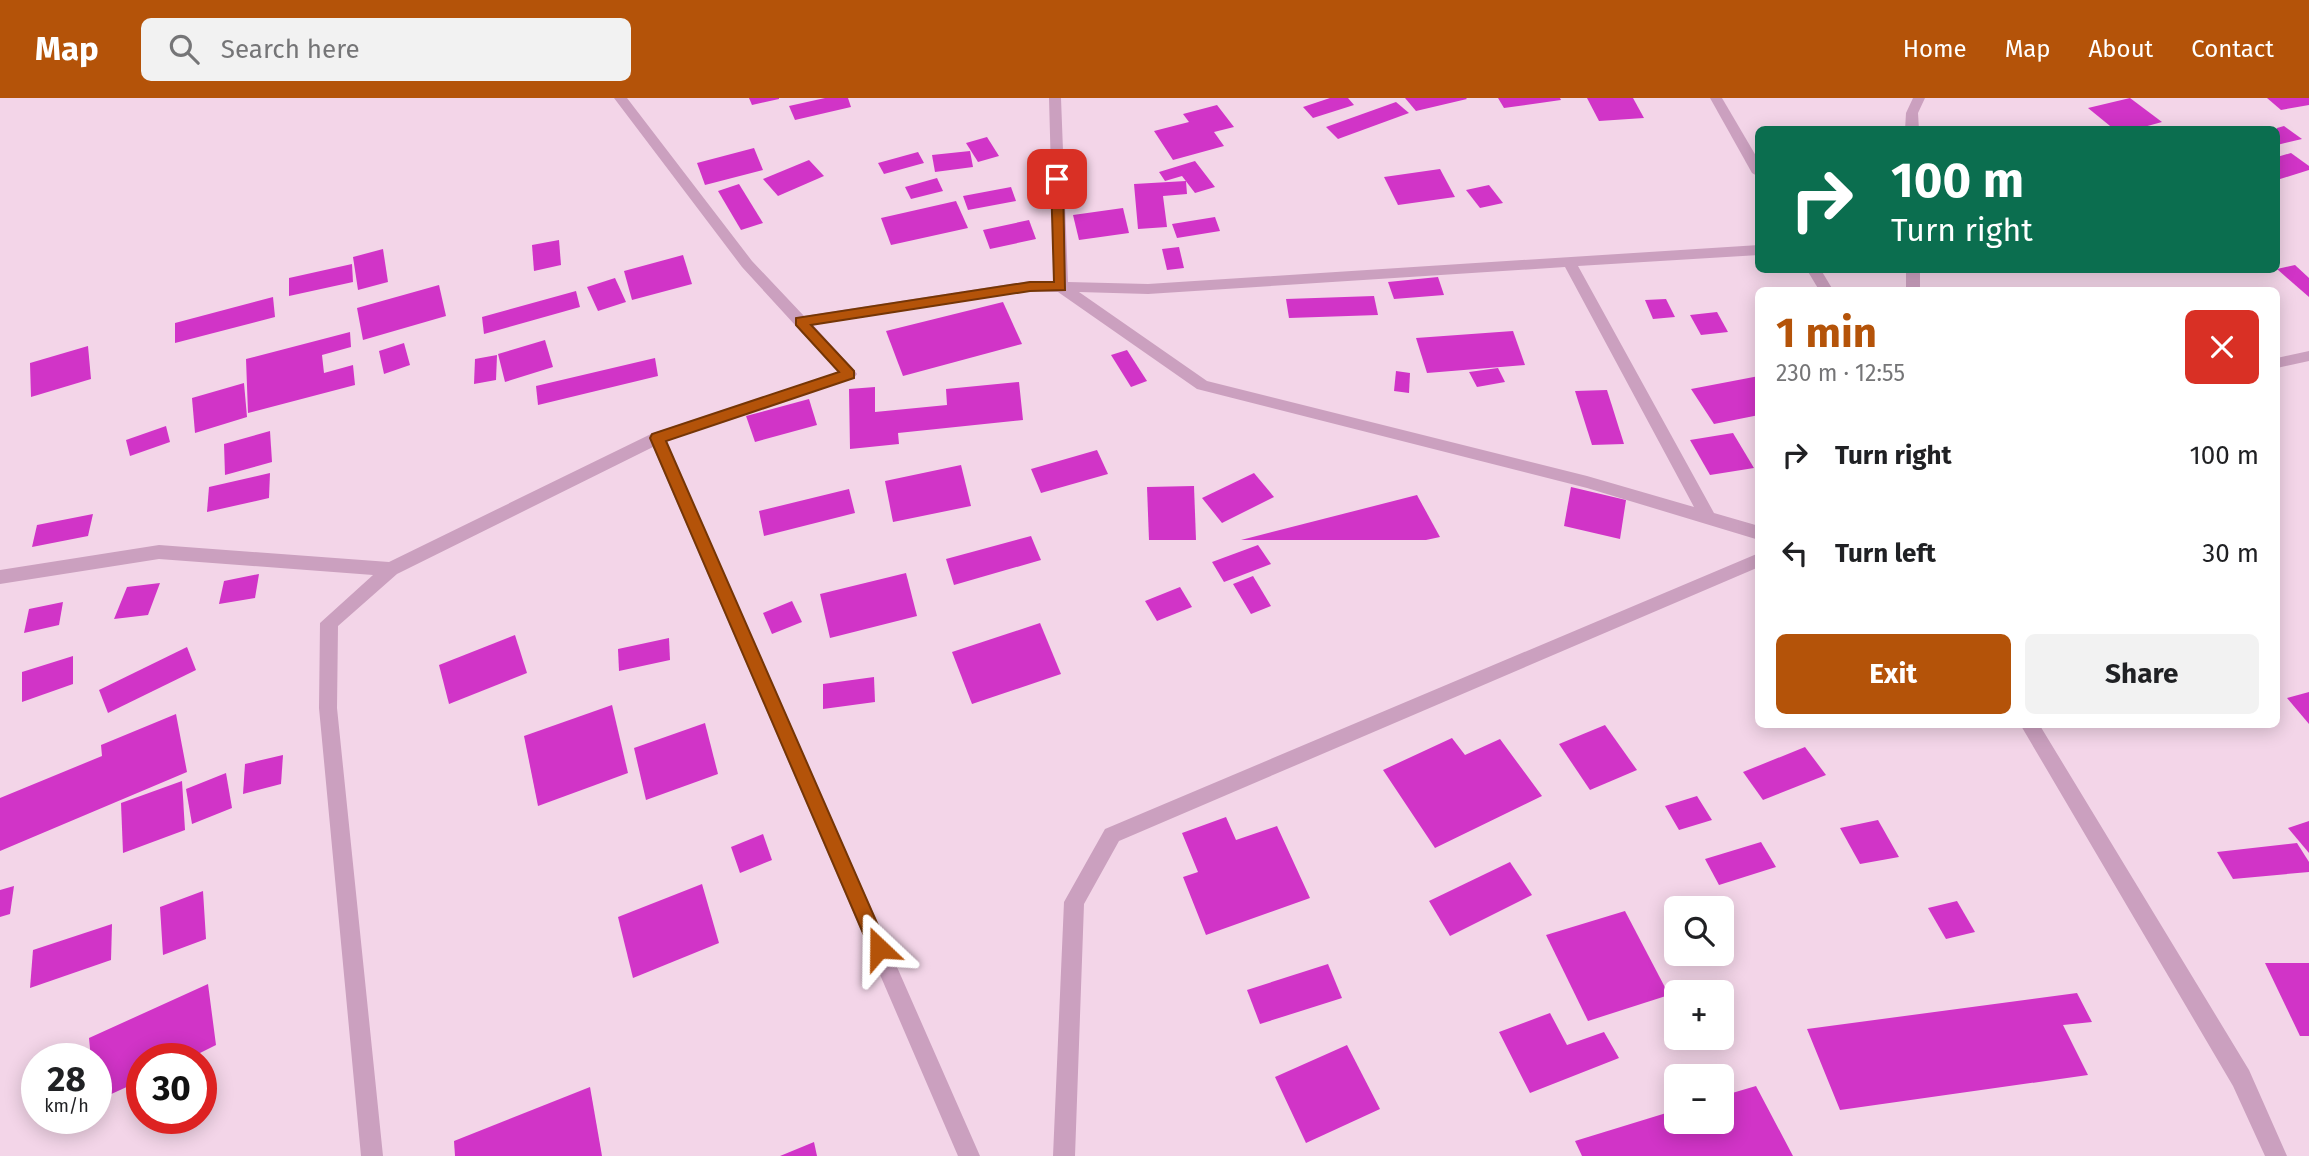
<!DOCTYPE html>
<meta charset="utf-8">
<style>
:root{--surface:#fff;--page:#f2f2f2;--text:#202124;--muted:#757577;--accent:#b45309}
body{margin:0;font-family:"Fira Sans",sans-serif;background:var(--page);color:var(--text);height:100vh;display:flex;flex-direction:column;font-size:26px;white-space:nowrap}
*{box-sizing:border-box;margin:0}
p{font-size:23px;color:var(--muted)}
.icon{flex:none;width:38px;height:38px;fill:none;stroke:currentColor;stroke-width:2;stroke-linecap:round;stroke-linejoin:round}
.map{position:relative;flex:1;overflow:hidden}
.side{position:absolute;left:1755px;top:189px;width:525px;height:441px;display:flex;flex-direction:column;background:var(--surface);border-radius:10px;box-shadow:0 4px 18px #0003}
.side>*{flex:none}
.guide{position:absolute;left:1755px;top:28px;width:525px;height:147px;border-radius:10px;box-shadow:0 4px 18px #0003;background:#0b6e4f;color:#fff;overflow:hidden}
.controls{position:absolute;left:1664px;top:798px;display:grid;gap:14px}
.controls a{display:grid;place-items:center;width:70px;height:70px;border-radius:10px;background:var(--surface);box-shadow:0 4px 18px #0003;font-size:35px}
.speed{position:absolute;left:21px;top:945px;display:flex;gap:14px;font-size:35px;font-weight:700;text-align:center}
.speed>*{display:grid;place-content:center;width:91px;height:91px;border-radius:50%;background:var(--surface);box-shadow:0 4px 18px #0003;line-height:1}
.speed small{font-size:18px;font-weight:400}
.speed .limit{border:10px solid #d22;background:#fff;color:#111}
.pin{position:absolute;display:grid;place-items:center;width:60px;height:60px;color:#fff;margin:-30px;border-radius:14px;box-shadow:0 4px 10px #0006}
.me{position:absolute;width:77px;margin:-38px;rotate:337deg;stroke-linejoin:round;filter:drop-shadow(0 0 5px #0008)}
.turn{display:flex;align-items:center;gap:24px;height:147px;padding:0 21px;font-size:32px}
.turn .icon{width:91px;height:91px;stroke-width:2.5}
.turn b{display:block;font-size:49px;line-height:60px}
.round{display:grid;place-items:center;flex:none;width:74px;height:74px;border-radius:10px;background:var(--page)}
.head{display:flex;align-items:center;justify-content:space-between;height:119px;padding:0 21px}
h1{font-size:42px;font-weight:700;line-height:52px;color:var(--accent)}
.action{display:flex;gap:14px;margin-top:auto;padding:14px 21px}
.action a{flex:1;height:80px;border-radius:10px;background:var(--accent);color:#fff;font-size:28px;font-weight:700;line-height:80px;text-align:center}
.action a+a{background:var(--page);color:var(--text)}
ul{padding:0;list-style:none}
li{display:flex;align-items:center;gap:21px;height:98px;padding:0 21px}
li div{flex:1}
li b{display:block;font-size:26px}
li em{font-style:normal}
header{display:flex;align-items:center;gap:42px;box-sizing:border-box;height:98px;padding:0 35px;background:var(--accent);color:#fff}
header strong{font-size:33px}
nav{display:flex;gap:38px;margin-inline-start:auto;font-size:24px}
.search{width:490px;height:63px;background:var(--page);display:flex;align-items:center;gap:18px;box-sizing:border-box;padding:0 24px;border-radius:10px;color:var(--muted);font-size:26px}
.map>svg:first-child{display:block}
.building{fill:#d134c7}
.lines{fill:none;stroke-linecap:round;stroke-linejoin:round}
.minor{fill:#cba0bf;fill-rule:evenodd}
.route{fill:#b45309;stroke:#753606;stroke-width:2}
</style>
<header>
<strong>Map</strong>
<div class="search"><svg class="icon" aria-label="search" viewBox="0 0 24 24"><circle cx="10" cy="10" r="6"/><path d="M15 15l6 6"/></svg>Search here</div>
<nav><a>Home</a><a>Map</a><a>About</a><a>Contact</a></nav>
</header>
<div class="map">
<svg width="2309" height="1058" viewBox="0 0 2309 1058">
<rect width="100%" height="100%" fill="#f3d5e8"/>
<g class="building">
<polygon points="749,0 779,0 779,1 752,7"/>
<polygon points="825,0 848,0 851,9 795,22 789,8"/>
<polygon points="1330,0 1348,0 1354,7 1313,20 1303,9"/>
<polygon points="1405,0 1466,0 1467,1 1416,13"/>
<polygon points="1498,0 1560,0 1561,2 1504,10"/>
<polygon points="1587,0 1633,0 1644,20 1599,23"/>
<polygon points="2130,0 2162,24 2133,32 2115,32 2088,10"/>
<polygon points="2267,0 2309,0 2309,7 2281,12"/>
<polygon points="1396,4 1409,15 1338,41 1326,29"/>
<polygon points="1217,7 1234,29 1214,34 1224,48 1173,62 1154,33 1189,24 1183,16"/>
<polygon points="2284,28 2302,41 2277,47 2277,30"/>
<polygon points="987,39 999,58 978,64 966,45"/>
<polygon points="754,50 763,72 705,87 697,65"/>
<polygon points="970,53 973,69 935,74 932,57"/>
<polygon points="918,54 924,65 884,76 878,65"/>
<polygon points="2291,55 2309,68 2309,72 2277,82 2277,59"/>
<polygon points="809,62 824,78 778,98 763,81"/>
<polygon points="1195,63 1215,89 1195,95 1182,78 1165,83 1159,74"/>
<polygon points="1440,71 1455,99 1398,107 1384,79"/>
<polygon points="937,80 943,93 911,101 905,89"/>
<polygon points="1186,83 1187,96 1163,98 1167,129 1138,131 1134,86"/>
<polygon points="739,86 763,125 741,132 718,93"/>
<polygon points="1489,87 1503,105 1480,110 1466,92"/>
<polygon points="1011,89 1016,103 968,112 963,98"/>
<polygon points="956,103 968,130 891,147 881,120"/>
<polygon points="1123,110 1129,135 1079,142 1073,117"/>
<polygon points="1215,119 1220,133 1177,140 1172,126"/>
<polygon points="1029,122 1036,141 990,151 983,132"/>
<polygon points="559,142 561,167 534,173 532,147"/>
<polygon points="1179,149 1184,170 1167,172 1162,151"/>
<polygon points="383,151 388,184 358,192 353,159"/>
<polygon points="683,157 692,186 632,202 624,173"/>
<polygon points="352,166 353,184 289,198 289,180"/>
<polygon points="2295,167 2309,180 2309,199 2277,171"/>
<polygon points="1438,179 1444,197 1394,201 1388,184"/>
<polygon points="615,180 626,204 598,213 587,189"/>
<polygon points="439,187 446,218 363,242 357,210"/>
<polygon points="576,193 580,209 484,236 482,219"/>
<polygon points="1374,198 1378,217 1289,220 1286,201"/>
<polygon points="273,199 275,219 175,245 175,225"/>
<polygon points="1666,201 1675,219 1653,221 1645,202"/>
<polygon points="1003,204 1022,246 903,278 886,233"/>
<polygon points="1717,214 1728,234 1701,237 1690,217"/>
<polygon points="1513,233 1525,267 1427,275 1416,240"/>
<polygon points="350,234 351,249 322,257 324,275 353,267 355,287 248,315 246,261"/>
<polygon points="545,242 553,269 505,284 498,256"/>
<polygon points="404,245 410,267 384,276 379,253"/>
<polygon points="88,248 91,281 31,299 30,265"/>
<polygon points="1127,252 1147,283 1131,289 1111,257"/>
<polygon points="497,257 496,282 474,286 475,261"/>
<polygon points="655,260 658,278 538,307 536,288"/>
<polygon points="1498,270 1505,284 1477,289 1469,274"/>
<polygon points="1396,273 1410,275 1409,295 1394,293"/>
<polygon points="1759,278 1759,317 1714,326 1691,291"/>
<polygon points="1019,284 1023,322 898,335 899,346 850,351 849,291 875,289 875,314 947,307 946,291"/>
<polygon points="244,285 247,319 195,335 192,300"/>
<polygon points="1607,292 1624,346 1592,347 1575,293"/>
<polygon points="809,301 817,327 755,344 746,318"/>
<polygon points="166,328 170,344 130,358 126,342"/>
<polygon points="270,333 272,364 225,377 224,346"/>
<polygon points="1733,335 1754,370 1710,377 1690,342"/>
<polygon points="1097,352 1108,376 1041,395 1031,371"/>
<polygon points="961,367 971,408 893,424 885,383"/>
<polygon points="270,375 269,400 207,414 209,389"/>
<polygon points="1254,375 1274,399 1222,425 1202,400"/>
<polygon points="1194,388 1196,442 1149,442 1147,389"/>
<polygon points="1571,389 1626,402 1620,441 1564,428"/>
<polygon points="849,391 855,415 764,438 759,413"/>
<polygon points="1417,397 1440,439 1426,442 1241,442"/>
<polygon points="93,416 88,438 32,449 37,427"/>
<polygon points="1031,438 1041,462 954,487 946,461"/>
<polygon points="1258,447 1271,466 1224,484 1212,464"/>
<polygon points="906,475 917,518 830,540 820,496"/>
<polygon points="259,476 255,500 219,506 224,483"/>
<polygon points="1253,478 1271,508 1251,516 1233,486"/>
<polygon points="160,485 148,517 114,521 127,489"/>
<polygon points="1180,489 1192,509 1157,523 1145,503"/>
<polygon points="792,503 802,524 772,536 763,515"/>
<polygon points="63,504 59,527 24,535 29,511"/>
<polygon points="1040,525 1061,576 972,606 952,554"/>
<polygon points="515,537 527,575 449,606 439,567"/>
<polygon points="669,540 670,562 619,573 618,551"/>
<polygon points="187,549 196,572 108,615 99,592"/>
<polygon points="73,558 73,586 22,604 22,574"/>
<polygon points="874,579 875,604 823,611 823,586"/>
<polygon points="2309,594 2309,626 2287,600"/>
<polygon points="612,607 628,675 538,708 524,638"/>
<polygon points="176,616 187,674 0,753 0,700 102,658 101,647"/>
<polygon points="705,625 718,676 646,702 634,650"/>
<polygon points="1605,627 1637,672 1590,692 1559,646"/>
<polygon points="1452,640 1465,657 1500,641 1542,698 1435,750 1383,672"/>
<polygon points="1805,649 1826,677 1763,702 1743,674"/>
<polygon points="283,657 281,686 243,696 245,666"/>
<polygon points="226,675 232,710 192,726 186,691"/>
<polygon points="182,683 185,732 123,755 121,705"/>
<polygon points="1697,698 1712,722 1679,732 1665,708"/>
<polygon points="1226,719 1236,742 1277,728 1310,800 1206,837 1183,779 1198,774 1182,735"/>
<polygon points="1878,722 1899,759 1860,766 1840,730"/>
<polygon points="2309,723 2309,755 2288,730"/>
<polygon points="763,736 772,762 740,775 731,749"/>
<polygon points="1761,744 1776,769 1719,787 1705,761"/>
<polygon points="2297,745 2309,764 2309,774 2233,781 2217,754"/>
<polygon points="1510,764 1532,797 1450,838 1429,803"/>
<polygon points="702,786 719,845 633,880 618,819"/>
<polygon points="14,788 10,816 0,819 0,792"/>
<polygon points="203,793 206,841 163,857 160,809"/>
<polygon points="1957,803 1975,834 1946,841 1928,810"/>
<polygon points="1625,813 1669,897 1588,923 1546,837"/>
<polygon points="112,826 111,862 30,890 33,852"/>
<polygon points="2265,865 2309,865 2309,938 2300,938"/>
<polygon points="1328,866 1342,900 1260,926 1247,892"/>
<polygon points="208,886 216,947 188,961 142,961 142,982 96,1003 96,961 91,961 89,940"/>
<polygon points="2077,895 2092,924 2063,927 2088,977 1840,1012 1807,931"/>
<polygon points="1550,915 1567,947 1604,934 1619,960 1530,995 1499,934"/>
<polygon points="1347,947 1380,1011 1306,1045 1275,979"/>
<polygon points="1756,988 1793,1058 1582,1058 1575,1043 1676,1012 1676,1024 1722,1024 1722,998"/>
<polygon points="590,989 602,1058 455,1058 454,1043"/>
<polygon points="814,1044 817,1058 780,1058"/>
</g>
<g class="lines">
<g class="minor">
<path d="M614,0H627L752,163L804,218L1030,183L1054,184L1049,0H1061L1068,184L1148,186L1759,147V157L1578,168L1714,415L1759,428V442L1587,390L1197,291L1058,194L1030,193L813,227L854,272L857,276L854,280L666,343L980,1058H958L653,349L397,476L338,528L337,610L383,1058H361L319,610L320,525L373,477L159,461L0,486V472L159,447L389,464L651,336L838,274L742,169ZM1565,169L1694,409L1587,378L1207,283L1079,194L1148,196Z"/>
<polygon points="1710,0 1722,0 1759,63 1759,79 1752,75"/>
<polygon points="1913,0 1925,0 1918,15 1919,32 1905,32 1906,15"/>
<polygon points="1807,172 1821,172 1833,192 1819,192"/>
<rect x="1906" y="172" width="14" height="20"/>
<polygon points="2309,253 2309,263 2277,270 2277,260"/>
<polygon points="1759,455 1759,469 1119,743 1084,806 1075,1058 1053,1058 1064,804 1105,731"/>
<polygon points="2020,626 2039,626 2249,972 2287,1058 2265,1058 2233,988"/>
</g>
</g>
<polygon class="route" points="1057,77 1063,81 1065,192 1030,193 811,227 854,273 854,280 666,343 888,850 886,856 879,859 872,856 650,340 652,336 839,274 796,227 796,220 1030,184 1054,184 1051,81"/>
</svg>
<div class="controls">
<a><svg class="icon" aria-label="search" viewBox="0 0 24 24"><circle cx="10" cy="10" r="6"/><path d="M15 15l6 6"/></svg></a>
<a>+</a>
<a>−</a>
</div>
<div class="speed"><div>28<small>km/h</small></div><div class="limit">30</div></div>
<div class="pin" style="left:1057px;top:81px;background:#d93025"><svg class="icon" aria-label="arrive" viewBox="0 0 24 24"><path d="M6 21V4h12l-3 4 3 4H6"/></svg></div>
<svg class="me" style="left:879px;top:850px" viewBox="-20 -20 40 40"><path d="M0-17L14 15 0 8-14 15z" fill="#b45309" stroke="#fff" stroke-width="4"/></svg>
<div class="guide">
<div class="turn"><svg class="icon" aria-label="right" viewBox="0 0 24 24"><path d="M7 20v-9h11M14 6l5 5-5 5"/></svg><div><b>100 m</b>Turn right</div></div>
</div>
<section class="side">
<div class="head"><div><h1>1 min</h1><p>230 m · 12:55</p></div><a class="round" style="background:#d93025;color:#fff"><svg class="icon" aria-label="close" viewBox="0 0 24 24"><path d="M6 6l12 12M18 6L6 18"/></svg></a></div>
<ul>
<li><svg class="icon" aria-label="right" viewBox="0 0 24 24"><path d="M7 20v-9h11M14 6l5 5-5 5"/></svg><div><b>Turn right</b></div><em>100 m</em></li>
<li><svg class="icon" aria-label="left" viewBox="0 0 24 24"><path d="M17 20v-9H6M10 6l-5 5 5 5"/></svg><div><b>Turn left</b></div><em>30 m</em></li>
</ul>
<div class="action"><a>Exit</a><a>Share</a></div>
</section>
</div>
